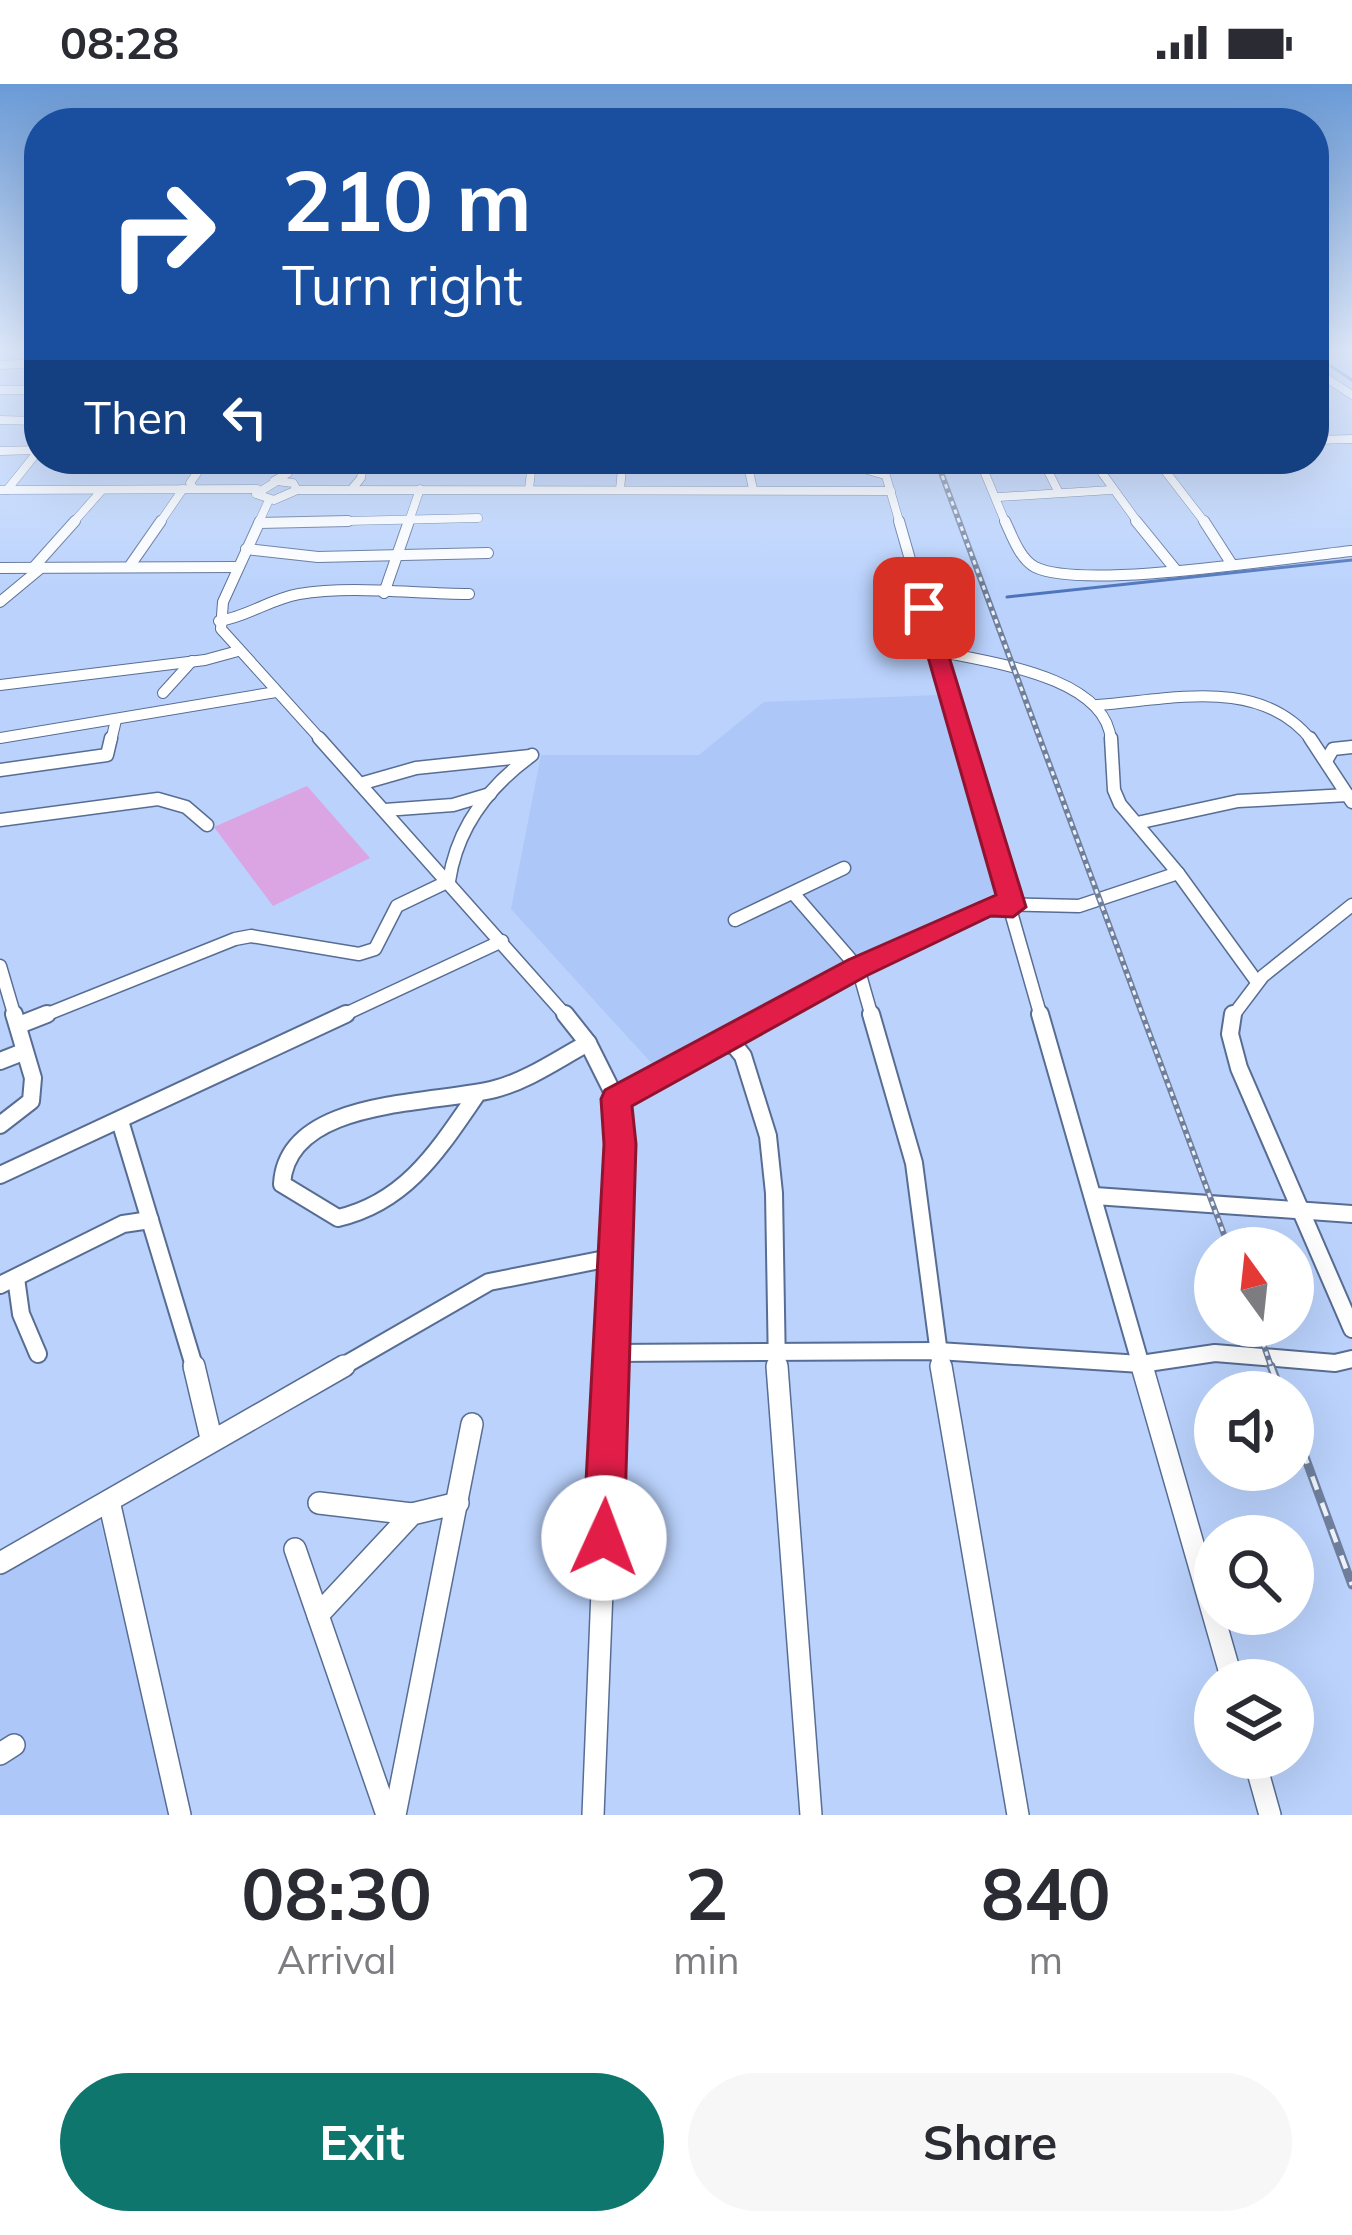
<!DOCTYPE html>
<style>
:root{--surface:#fff;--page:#f7f7f7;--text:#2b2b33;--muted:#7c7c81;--accent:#0f766e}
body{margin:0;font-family:Mulish,sans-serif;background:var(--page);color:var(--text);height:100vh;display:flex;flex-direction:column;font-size:45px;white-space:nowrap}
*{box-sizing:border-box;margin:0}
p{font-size:39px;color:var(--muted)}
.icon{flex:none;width:66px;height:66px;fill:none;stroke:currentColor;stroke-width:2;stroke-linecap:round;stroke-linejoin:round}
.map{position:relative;height:1731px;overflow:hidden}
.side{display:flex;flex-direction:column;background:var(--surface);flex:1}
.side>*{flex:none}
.guide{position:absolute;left:24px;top:24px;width:1305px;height:366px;border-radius:48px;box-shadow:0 12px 48px #0002;background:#1a4fa0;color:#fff;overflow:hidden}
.needle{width:78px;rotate:345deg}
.buttons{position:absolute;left:1194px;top:1143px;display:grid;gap:24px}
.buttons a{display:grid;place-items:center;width:120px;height:120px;border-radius:50%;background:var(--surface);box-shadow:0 12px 48px #0002;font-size:60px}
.pin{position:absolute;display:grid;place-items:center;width:102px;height:102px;color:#fff;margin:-51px;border-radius:24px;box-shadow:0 6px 18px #0006}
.me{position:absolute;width:132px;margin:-66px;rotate:2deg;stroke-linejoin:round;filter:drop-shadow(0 0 9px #0008)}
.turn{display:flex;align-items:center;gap:42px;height:252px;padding:0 60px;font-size:54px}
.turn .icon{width:156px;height:156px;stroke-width:2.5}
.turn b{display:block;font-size:84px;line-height:102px}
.then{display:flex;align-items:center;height:114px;padding:0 60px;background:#0003;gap:24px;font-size:45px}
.eta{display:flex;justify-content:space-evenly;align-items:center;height:204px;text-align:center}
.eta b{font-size:72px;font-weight:700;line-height:84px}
.primary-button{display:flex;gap:24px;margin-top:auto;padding:24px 60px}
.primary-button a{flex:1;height:138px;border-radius:72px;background:var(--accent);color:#fff;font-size:48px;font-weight:700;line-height:138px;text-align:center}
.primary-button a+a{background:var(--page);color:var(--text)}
.status{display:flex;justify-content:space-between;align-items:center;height:84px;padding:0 60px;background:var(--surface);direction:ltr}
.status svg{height:33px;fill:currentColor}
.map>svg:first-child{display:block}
.built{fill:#acc7f8}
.green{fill:#dba4e3}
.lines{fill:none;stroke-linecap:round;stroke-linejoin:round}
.stream{stroke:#4d73bb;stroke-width:3}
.minor-far4-casing{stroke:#586d93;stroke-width:9}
.minor-far3-casing{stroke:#586d93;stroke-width:12}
.minor-far2-casing{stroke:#586d93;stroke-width:15}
.minor-far1-casing{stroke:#586d93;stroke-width:20}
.minor-casing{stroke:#586d93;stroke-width:24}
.minor-far4{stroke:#fff;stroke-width:8}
.minor-far3{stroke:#fff;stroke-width:10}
.minor-far2{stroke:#fff;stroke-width:12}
.minor-far1{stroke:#fff;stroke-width:16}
.minor{stroke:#fff;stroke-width:21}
.rail-far1-casing{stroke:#6f7f9c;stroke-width:6}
.rail-casing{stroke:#6f7f9c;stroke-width:9}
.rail-far1{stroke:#edf2fb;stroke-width:3;stroke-dasharray:4.5;stroke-linecap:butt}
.rail{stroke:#edf2fb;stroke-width:4.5;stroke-dasharray:14;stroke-linecap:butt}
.route{fill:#e11d48;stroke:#92132f;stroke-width:3}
</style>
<div class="status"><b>08:28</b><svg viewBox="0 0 49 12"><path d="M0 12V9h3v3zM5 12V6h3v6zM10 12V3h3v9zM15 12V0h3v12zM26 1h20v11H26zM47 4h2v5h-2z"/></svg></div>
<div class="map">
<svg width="1352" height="1731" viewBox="0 0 1352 1731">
<rect width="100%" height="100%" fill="#bad2fc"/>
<g class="built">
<polygon points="939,611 997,808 765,919 655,983 511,825 541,671 699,671 764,618"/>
<polygon points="89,1434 100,1437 170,1731 0,1731 0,1485"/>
</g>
<polygon class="green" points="307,702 370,774 273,822 214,743"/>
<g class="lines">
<g class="stream">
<polyline points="1314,271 1352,296"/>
<polyline points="1007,513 1352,476"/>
</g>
<defs>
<g id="minor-far4">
<polyline points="0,281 39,279"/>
<polyline points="1314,286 1352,311"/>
<polyline points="0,306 39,306"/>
<polyline points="0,336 39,337"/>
<polyline points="1314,356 1352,355"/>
<polyline points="0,367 39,366"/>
<polyline points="741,375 748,382 753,405"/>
<polyline points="828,375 885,391"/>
<polyline points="881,375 900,440"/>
<polyline points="979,375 1006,440"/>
<polyline points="1042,375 1058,407"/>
<polyline points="1092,375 1139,440"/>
<polyline points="1156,375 1206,440"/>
<polyline points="274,397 288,389 293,375"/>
<polygon points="277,397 293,399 297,406 274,416 256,410"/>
<polyline points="194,405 190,399 207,375"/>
<polyline points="529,405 532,379"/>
<polyline points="620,405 622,385 633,375"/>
<polyline points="0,406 257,405"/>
<polyline points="7,406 39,366"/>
<polyline points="297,406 891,407"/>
<polyline points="351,406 361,394 364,375"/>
<polyline points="999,413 1111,406"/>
<polyline points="259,439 478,434"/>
<polyline points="72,440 102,406"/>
<polyline points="159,440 183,405"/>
<polyline points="258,440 269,416"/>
<polyline points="408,440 420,405"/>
</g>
<g id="minor-far3">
<polyline points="260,437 223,518 221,545 322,657"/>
<polyline points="899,437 962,657"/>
<path d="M1005,437C1012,452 1020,475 1035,483C1082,507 1291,473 1352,467"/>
<polyline points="1136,437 1175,485"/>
<polyline points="1204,437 1231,479"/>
<polyline points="259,439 348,437"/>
<polyline points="246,465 318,473 488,469"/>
<polyline points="129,483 161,437"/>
<polyline points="0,484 237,483"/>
<polyline points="33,484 75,437"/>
<polyline points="384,509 409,437"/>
<polyline points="0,518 41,484"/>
<path d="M219,537C247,533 270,515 299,510C352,501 414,510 469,510"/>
<path d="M937,567C987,578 1107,592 1111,657"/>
<polyline points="0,601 205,576 238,567"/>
<polyline points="163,609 192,577"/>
<path d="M1097,621C1170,616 1260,591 1312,657"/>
<polyline points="0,654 276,608"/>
<polyline points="111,657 116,636"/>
</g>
<g id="minor-far2">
<polyline points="319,654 567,933"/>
<polyline points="961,654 1041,933"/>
<polyline points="1111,654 1114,706 1120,720 1178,789 1257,898"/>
<polyline points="1310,654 1352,718"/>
<polyline points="1326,677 1333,665 1352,663"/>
<polyline points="0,686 107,671 111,654"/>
<polyline points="360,700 416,684 530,672"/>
<polyline points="385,726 453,721 490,710"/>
<polyline points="0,736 158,715 186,723 207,741"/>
<polyline points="1137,739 1238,717 1348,711"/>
<polyline points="793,809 858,884 872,933"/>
<polyline points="735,836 844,784"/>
<polyline points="0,882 15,933"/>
<path d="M40,933L235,855L251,852L359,870L375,865L397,822L449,797C457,744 489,702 532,671"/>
<polyline points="339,933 502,857"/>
<polyline points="768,933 982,824 997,820 1079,822 1178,789"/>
<polyline points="1232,933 1263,892 1352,821"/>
</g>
<g id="minor-far1">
<polyline points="565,930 588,959 616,1015 620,1060 611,1285"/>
<polyline points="871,930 914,1079 941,1285"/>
<polyline points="1040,930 1142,1285"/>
<polyline points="1233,930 1230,950 1239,984 1352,1245"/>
<polyline points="19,941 47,930"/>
<polyline points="718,958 735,962 743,972 768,1052 774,1109 777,1285"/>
<polyline points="0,977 23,968"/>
<path d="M477,1010C439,1065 407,1118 338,1134L282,1100C287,1013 434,1021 495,1005C529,996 558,975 588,959"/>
<polyline points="616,1015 773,930"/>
<polyline points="120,1037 195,1285"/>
<polyline points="0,1041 31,1017 33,994 14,930"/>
<polyline points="0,1091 346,930"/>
<polyline points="1095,1112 1352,1130"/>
<polyline points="16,1194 21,1230 38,1270"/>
<polyline points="0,1201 123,1140 150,1136"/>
<polyline points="610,1269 938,1267 1141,1280 1215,1269 1335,1279 1352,1275"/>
<polyline points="338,1285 489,1198 615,1173"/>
</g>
<g id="minor">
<polyline points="194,1282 211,1354"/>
<polyline points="777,1282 811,1731"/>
<polyline points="941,1282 1018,1731"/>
<polyline points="1142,1282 1232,1596"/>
<polyline points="109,1417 180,1731"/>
<polyline points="319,1419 412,1430"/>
<polyline points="295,1465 387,1731"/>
<polyline points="0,1479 344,1282"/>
<polyline points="318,1531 412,1430 458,1419"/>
<polyline points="0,1670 14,1661"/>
<polyline points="1254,1674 1270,1731"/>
<polyline points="395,1731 472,1340"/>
<polyline points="593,1731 611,1282"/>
</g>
</defs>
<use href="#minor-far4" class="minor-far4-casing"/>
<use href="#minor-far3" class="minor-far3-casing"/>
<use href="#minor-far2" class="minor-far2-casing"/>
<use href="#minor-far1" class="minor-far1-casing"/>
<use href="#minor" class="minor-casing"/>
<use href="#minor-far4" class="minor-far4"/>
<use href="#minor-far3" class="minor-far3"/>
<use href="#minor-far2" class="minor-far2"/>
<use href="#minor-far1" class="minor-far1"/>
<use href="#minor" class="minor"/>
<defs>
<g id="rail-far1">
<polyline points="936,375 1229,1164"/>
<polyline points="1257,1242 1272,1285"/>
</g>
<g id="rail">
<polyline points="1271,1282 1281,1308"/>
<polyline points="1293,1340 1352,1501"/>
</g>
</defs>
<use href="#rail-far1" class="rail-far1-casing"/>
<use href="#rail" class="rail-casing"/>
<use href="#rail-far1" class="rail-far1"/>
<use href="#rail" class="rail"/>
</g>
<linearGradient id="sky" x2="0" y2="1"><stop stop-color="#6a9ad6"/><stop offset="0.52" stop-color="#e0ebfe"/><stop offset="1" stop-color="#e0ebfe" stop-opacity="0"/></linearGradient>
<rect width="1352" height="511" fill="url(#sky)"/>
<polygon class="route" points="924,518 934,524 1026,823 1013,833 991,832 868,891 632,1022 636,1060 624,1454 618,1468 604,1474 589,1468 583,1454 604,1060 601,1015 605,1006 848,876 996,811 914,524"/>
</svg>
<div class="buttons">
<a><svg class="needle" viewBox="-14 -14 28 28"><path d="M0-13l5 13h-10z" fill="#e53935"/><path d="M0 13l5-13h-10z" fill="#7c7c81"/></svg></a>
<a><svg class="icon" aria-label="sound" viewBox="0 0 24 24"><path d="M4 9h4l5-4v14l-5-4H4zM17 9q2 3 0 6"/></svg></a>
<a><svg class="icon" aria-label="search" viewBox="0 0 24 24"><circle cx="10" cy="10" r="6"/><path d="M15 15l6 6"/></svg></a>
<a><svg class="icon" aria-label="layers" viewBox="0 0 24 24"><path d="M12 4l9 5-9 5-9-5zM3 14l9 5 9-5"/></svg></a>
</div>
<div class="pin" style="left:924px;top:524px;background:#d93025"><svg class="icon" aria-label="arrive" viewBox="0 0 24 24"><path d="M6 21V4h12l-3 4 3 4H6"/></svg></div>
<svg class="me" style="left:604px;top:1454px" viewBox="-20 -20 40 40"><circle r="19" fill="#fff"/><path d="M0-13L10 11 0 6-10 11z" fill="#e11d48"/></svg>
<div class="guide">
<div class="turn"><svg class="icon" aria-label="right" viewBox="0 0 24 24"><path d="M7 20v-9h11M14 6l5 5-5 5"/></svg><div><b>210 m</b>Turn right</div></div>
<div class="then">Then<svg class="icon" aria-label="left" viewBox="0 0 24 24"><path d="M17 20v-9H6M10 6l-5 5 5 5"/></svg></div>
</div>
</div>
<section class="side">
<div class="eta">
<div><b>08:30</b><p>Arrival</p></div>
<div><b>2</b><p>min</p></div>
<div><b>840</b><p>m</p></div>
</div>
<div class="primary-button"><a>Exit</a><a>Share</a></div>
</section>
